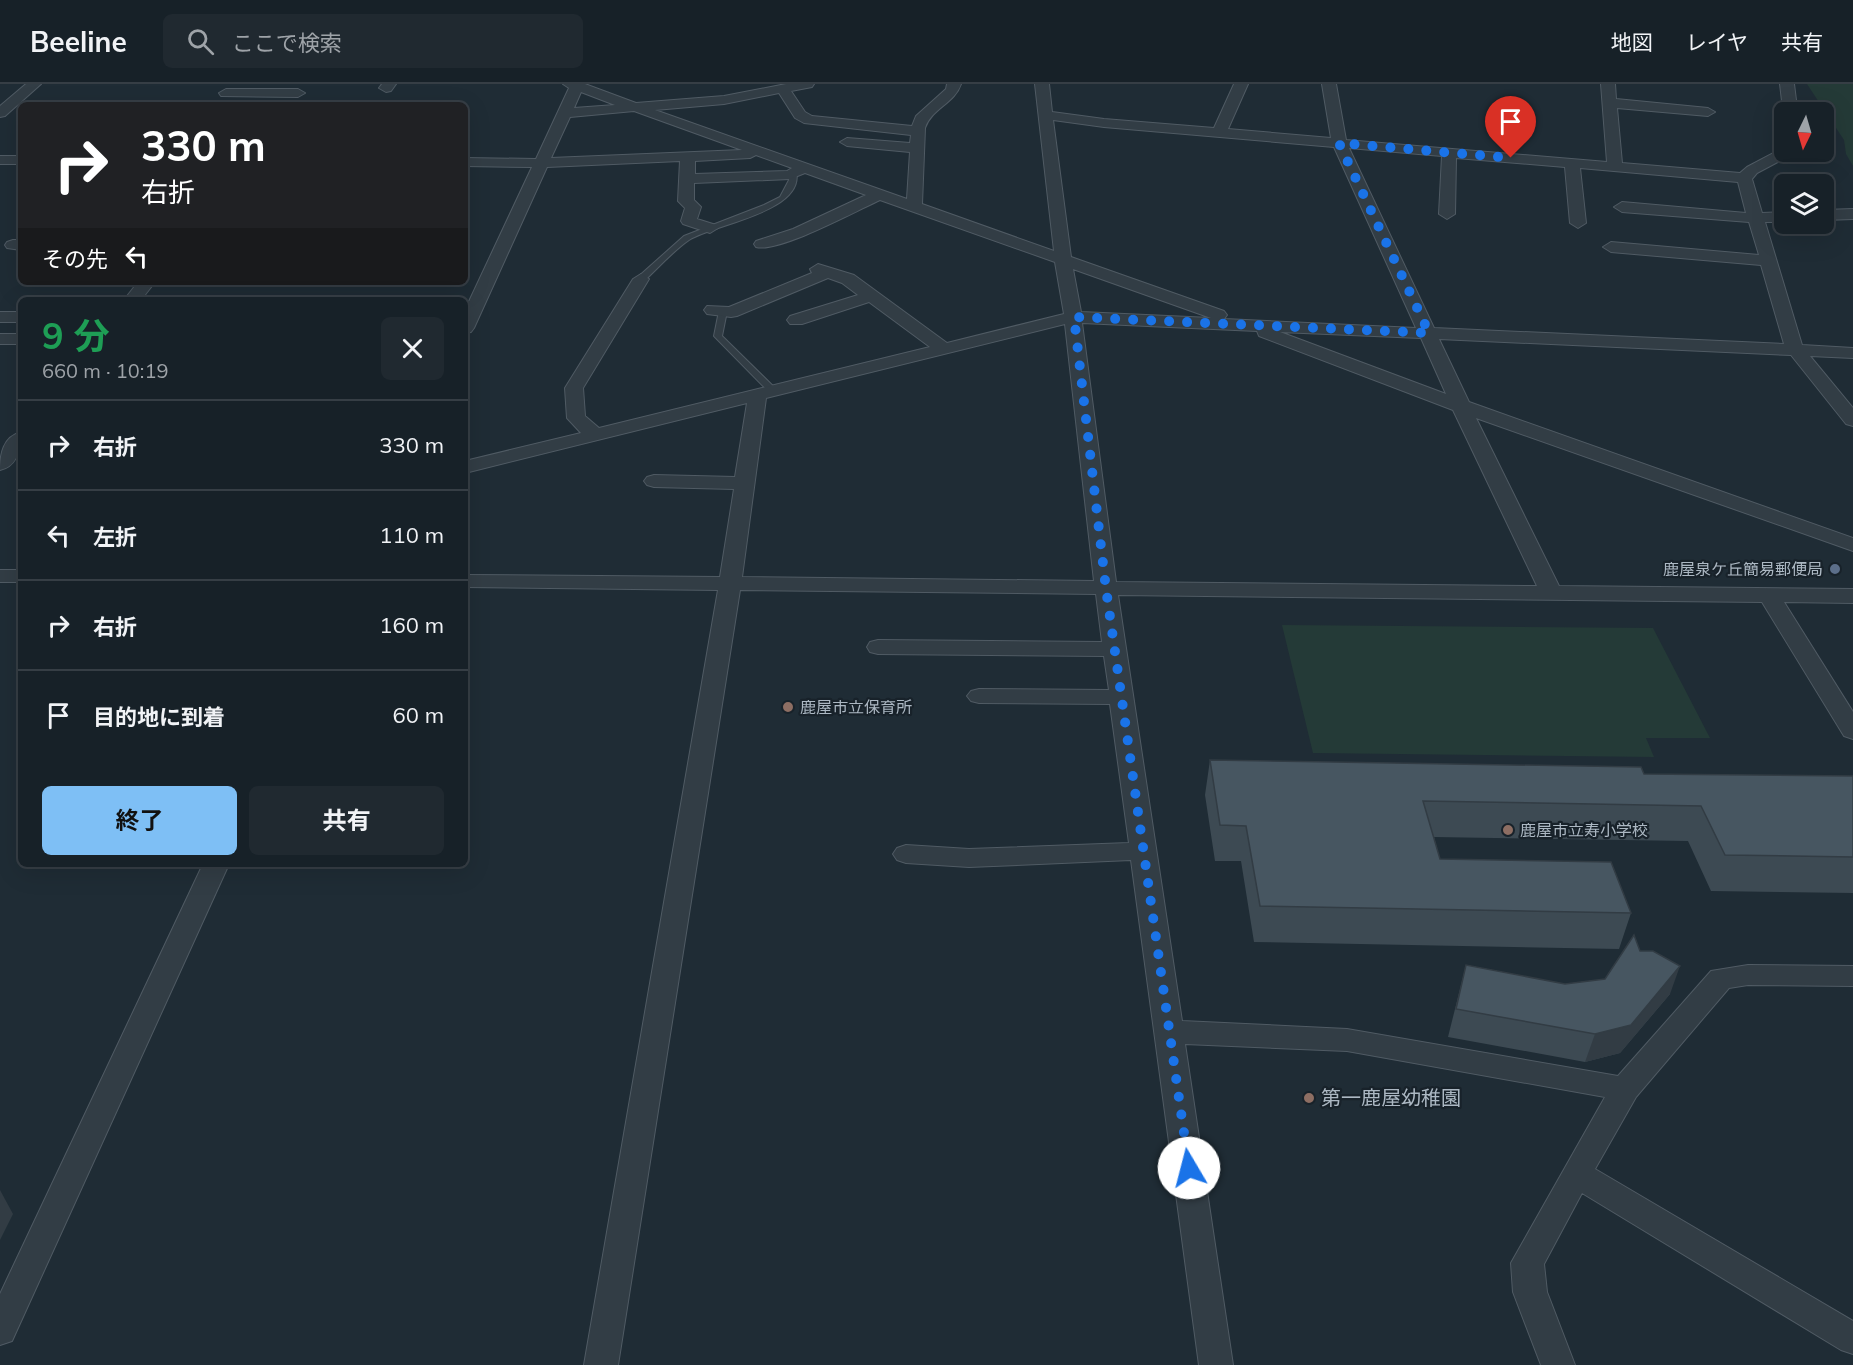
<!DOCTYPE html>
<html lang="ja">
<meta charset="utf-8">
<style>
:root{--surface:#172128;--page:#202930;--text:#f1f3f6;--muted:#9ea3a8;--line:#363e45;--accent:#7ebff5}
body{margin:0;font-family:Mulish,"Noto Sans JP",sans-serif;background:var(--page);color:var(--text);height:100vh;display:flex;flex-direction:column;font-size:22px;white-space:nowrap}
*{box-sizing:border-box;margin:0}
p{font-size:20px;color:var(--muted)}
.icon{flex:none;width:33px;height:33px;fill:none;stroke:currentColor;stroke-width:2;stroke-linecap:round;stroke-linejoin:round}
.map{position:relative;flex:1;overflow:hidden}
.drawer{position:absolute;left:18px;top:213px;width:450px;height:570px;display:flex;flex-direction:column;background:var(--surface);border-radius:9px;box-shadow:0 6px 24px #0002,0 0 0 2px var(--line)}
.drawer>*{flex:none}
.top-card{position:absolute;left:18px;top:18px;width:450px;height:183px;border-radius:9px;box-shadow:0 6px 24px #0002,0 0 0 2px var(--line);background:#202124;color:#fff;overflow:hidden}
.needle{width:39px;rotate:185deg}
.tools{position:absolute;left:1774px;top:18px;display:grid;gap:12px}
.tools a{display:grid;place-items:center;width:60px;height:60px;border-radius:9px;background:var(--surface);box-shadow:0 6px 24px #0002,0 0 0 2px var(--line);font-size:30px}
.pin{position:absolute;display:grid;place-items:center;width:51px;height:51px;color:#fff;margin:-62px -26px;border-radius:50% 50% 50% 0;rotate:-45deg;box-shadow:0 0 6px #0007}
.pin .icon{rotate:45deg}
.me{position:absolute;width:66px;margin:-33px;rotate:352deg;stroke-linejoin:round;filter:drop-shadow(0 0 4px #0008)}
.turn{display:flex;align-items:center;gap:21px;height:126px;padding:0 24px;font-size:27px}
.turn .icon{width:78px;height:78px;stroke-width:2.5}
.turn b{display:block;font-size:42px;line-height:51px}
.then{display:flex;align-items:center;height:57px;padding:0 24px;background:#0003;gap:12px;font-size:22px}
.round{display:grid;place-items:center;flex:none;width:63px;height:63px;border-radius:9px;background:var(--page)}
.summary{display:flex;align-items:center;justify-content:space-between;height:102px;padding:0 24px}
h1{font-size:36px;font-weight:700;line-height:45px;color:#1e9e55}
.button{display:flex;gap:12px;margin-top:auto;padding:12px 24px}
.button a{flex:1;height:69px;border-radius:9px;background:var(--accent);color:#111;font-size:24px;font-weight:700;line-height:69px;text-align:center}
.button a+a{background:var(--page);color:var(--text)}
ul{padding:0;list-style:none}
li{display:flex;align-items:center;gap:18px;height:90px;padding:0 24px;border-top:2px solid var(--line)}
li div{flex:1}
li b{display:block;font-size:22px}
li em{font-style:normal}
header{display:flex;align-items:center;gap:36px;box-sizing:border-box;height:84px;padding:0 30px;background:var(--surface);border-bottom:2px solid var(--line)}
header strong{font-size:28px}
nav{display:flex;gap:33px;margin-inline-start:auto;font-size:21px}
.search{width:420px;height:54px;background:var(--page);display:flex;align-items:center;gap:15px;box-sizing:border-box;padding:0 21px;border-radius:9px;color:var(--muted);font-size:22px}
.map>svg:first-child{display:block}
.green{fill:#243a37}
.lines{fill:none;stroke-linecap:round;stroke-linejoin:round}
.service-casing{stroke:#505b64;stroke-width:2}
.minor-casing{stroke:#505b64;stroke-width:2}
.service{fill:#323d45;fill-rule:evenodd}
.minor{fill:#323d45;fill-rule:evenodd}
.wall{fill:#3d4a53}
.shaded-wall{fill:#323c44}
.building{fill:#475661;stroke:#323c44;stroke-width:1.5}
.route{stroke:#1a73e8;stroke-width:10;stroke-dasharray:0 18}
.service-dot{fill:#5c6f8a;stroke:#18222a;stroke-width:2}
.education-dot{fill:#8d6e63;stroke:#18222a;stroke-width:2}
.labels{text-anchor:middle;stroke-width:4.5;stroke-linejoin:round;paint-order:stroke}
.poi-label{font-size:16px;fill:#acb8c3;stroke:#18222a;text-anchor:start}
.near-poi-label{font-size:20px;fill:#acb8c3;stroke:#18222a;text-anchor:start}
</style>
<header>
<strong>Beeline</strong>
<div class="search"><svg class="icon" aria-label="search" viewBox="0 0 24 24"><circle cx="10" cy="10" r="6"/><path d="M15 15l6 6"/></svg>ここで検索</div>
<nav><a>地図</a><a>レイヤ</a><a>共有</a></nav>
</header>
<div class="map">
<svg width="1853" height="1281" viewBox="0 0 1853 1281">
<rect width="100%" height="100%" fill="#1f2c35"/>
<g class="green">
<polygon points="1807,0 1853,0 1853,82 1846,70 1844,56"/>
<polygon points="1282,541 1653,544 1710,654 1646,654 1654,673 1313,669"/>
</g>
<g class="lines">
<defs>
<g id="service">
<path d="M790,87H796C806,128 714,140 689,156C673,167 658,184 644,197H638V193L684,152L764,121L780,113L789,96Z"/>
<polygon points="723,224 727,227 722,252 776,305 776,309 770,309 714,252 719,227"/>
</g>
<g id="minor">
<polygon points="26,0 41,0 5,32 0,33 0,22"/>
<polygon points="382,0 396,0 391,7 386,8 379,4"/>
<path d="M563,0H585L636,19L724,12L786,0H814L812,3L791,7L805,28L812,32L912,42L916,32L946,5L947,0H961C955,19 931,25 925,44L922,120L1054,167L1035,0H1049L1052,28L1104,35L1214,44L1234,0H1248L1228,45L1331,54L1322,0H1336L1346,56L1607,78L1601,0H1615L1616,15L1708,24L1715,28L1708,32L1617,24L1622,79L1740,89L1747,83L1781,65L1785,64V68H1793L1791,71L1757,89L1752,95L1762,129L1785,128V138H1765L1802,261L1853,264V274L1810,272L1853,324V342L1846,340L1791,271L1439,255L1469,318L1853,454V467L1476,334L1559,502L1853,505V519L1784,518L1853,628V655L1844,652L1762,518L1118,511L1182,937L1347,945L1618,992L1711,887L1748,881L1853,882V902L1748,901L1729,904L1636,1013L1595,1085L1853,1237V1270L1841,1266L1582,1109L1544,1180L1547,1208L1575,1281H1541L1513,1208L1511,1179L1605,1013L1347,967L1185,960L1233,1281H1199L1131,776L969,783L906,779L897,776L893,770L897,764L906,761L969,765L1129,759L1110,620L979,619L971,617L967,612L971,607L979,605L1109,606L1104,572L878,570L870,568L867,563L870,558L878,556L1102,558L1096,510L740,506L618,1281H584L718,506L465,503V491L720,493L734,405L654,403L647,401L644,397L647,393L654,391L735,393L747,319L465,389V377L581,349L567,334L565,304L633,195L641,190L649,195L583,304L585,332L599,344L930,263L869,218L802,240H790L787,236L790,232L858,211L842,199L828,194L737,232L731,233L707,230L704,226L707,222L729,223L812,189L810,185L818,180L854,191L947,259L1064,230L1055,178L880,116C856,127 779,169 756,163L754,160L756,157L793,145L866,111L805,89L790,95L694,99V116L701,123L697,135L716,141L718,144L710,149L683,140L681,137L685,124L678,117L680,77L547,83L474,244L471,248L465,249V226L532,83L465,82V74L536,75L569,4ZM581,8L615,21L574,24ZM779,9L795,34L804,39L911,51L910,59L847,54L840,58L847,62L910,68L907,115L655,26L724,20ZM634,27L742,66L551,74L570,33ZM1053,36L1104,43L1334,63L1416,244L1224,235L1227,231L1224,227L1071,173ZM1349,64L1442,72L1439,130L1447,135L1455,130L1456,74L1565,83L1570,139L1578,144L1586,139L1580,84L1738,98L1746,129L1622,118L1614,123L1622,128L1749,138L1759,171L1611,158L1603,163L1611,168L1761,181L1784,260L1434,244ZM756,71L792,84L787,87L695,90V77L750,74ZM1073,185L1211,234L1081,228ZM1082,239L1257,247L1259,252L1453,326L1537,502L1116,498ZM1065,240L1094,497L742,493L766,314ZM1280,248L1421,254L1446,310Z"/>
<polygon points="1780,0 1794,0 1796,16 1805,28 1791,28 1782,17"/>
<polygon points="226,5 298,5 305,9 298,13 221,12 219,9"/>
<rect x="0" y="72" width="21" height="8"/>
<polygon points="1853,125 1853,135 1824,136 1824,126"/>
<polygon points="13,156 21,156 21,166 7,164 5,161 7,158"/>
<polygon points="138,198 155,198 141,216 124,216"/>
<rect x="0" y="228" width="21" height="10"/>
<rect x="0" y="250" width="21" height="10"/>
<path d="M21,348C21,364 18,382 0,386C0,370 3,353 21,348Z"/>
<rect x="0" y="486" width="21" height="12"/>
<polygon points="203,780 229,780 12,1257 0,1261 0,1210"/>
</g>
</defs>
<use href="#service" class="service-casing"/>
<use href="#minor" class="minor-casing"/>
<use href="#service" class="service"/>
<use href="#minor" class="minor"/>
</g>
<g class="wall">
<polygon points="1210,676 1644,690 1853,692 1853,809 1711,807 1688,757 1434,753 1440,775 1631,829 1619,865 1254,858 1241,777 1215,777 1205,711"/>
<polygon points="1640,867 1670,910 1620,969 1585,978 1448,953 1466,881 1565,900 1605,895"/>
</g>
<g class="shaded-wall">
<polygon points="1680,882 1670,910 1620,969 1585,978 1595,950"/>
<polygon points="0,1106 13,1130 0,1156"/>
</g>
<g class="building">
<polygon points="1210,676 1641,683 1644,690 1853,692 1853,773 1725,771 1701,722 1423,717 1440,775 1611,778 1631,829 1260,822 1246,742 1220,741"/>
<polygon points="1634,851 1640,867 1653,867 1680,882 1631,941 1595,950 1456,925 1466,881 1565,900 1605,895"/>
</g>
<g class="lines">
<polyline class="route" points="1189,1084 1106,505 1074,233 1429,249 1339,59 1511,74"/>
</g>
<circle class="service-dot" cx="1835" cy="485" r="6"/>
<g class="education-dot">
<circle cx="788" cy="623" r="6"/>
<circle cx="1508" cy="746" r="6"/>
<circle cx="1309" cy="1014" r="6"/>
</g>
<g class="labels">
<g class="poi-label">
<text x="1823" y="491" text-anchor="end">鹿屋泉ケ丘簡易郵便局</text>
<text x="800" y="629">鹿屋市立保育所</text>
<text x="1520" y="752">鹿屋市立寿小学校</text>
</g>
<g class="near-poi-label">
<text x="1321" y="1021">第一鹿屋幼稚園</text>
</g>
</g>
</svg>
<div class="tools">
<a><svg class="needle" viewBox="-14 -14 28 28"><path d="M0-13l5 13h-10z" fill="#e53935"/><path d="M0 13l5-13h-10z" fill="#9ea3a8"/></svg></a>
<a><svg class="icon" aria-label="layers" viewBox="0 0 24 24"><path d="M12 4l9 5-9 5-9-5zM3 14l9 5 9-5"/></svg></a>
</div>
<div class="pin" style="left:1511px;top:74px;background:#d93025"><svg class="icon" aria-label="arrive" viewBox="0 0 24 24"><path d="M6 21V4h12l-3 4 3 4H6"/></svg></div>
<svg class="me" style="left:1189px;top:1084px" viewBox="-20 -20 40 40"><circle r="19" fill="#fff"/><path d="M0-13L10 11 0 6-10 11z" fill="#1a73e8"/></svg>
<div class="top-card">
<div class="turn"><svg class="icon" aria-label="right" viewBox="0 0 24 24"><path d="M7 20v-9h11M14 6l5 5-5 5"/></svg><div><b>330 m</b>右折</div></div>
<div class="then">その先<svg class="icon" aria-label="left" viewBox="0 0 24 24"><path d="M17 20v-9H6M10 6l-5 5 5 5"/></svg></div>
</div>
<section class="drawer">
<div class="summary"><div><h1>9 分</h1><p>660 m · 10:19</p></div><a class="round"><svg class="icon" aria-label="close" viewBox="0 0 24 24"><path d="M6 6l12 12M18 6L6 18"/></svg></a></div>
<ul>
<li><svg class="icon" aria-label="right" viewBox="0 0 24 24"><path d="M7 20v-9h11M14 6l5 5-5 5"/></svg><div><b>右折</b></div><em>330 m</em></li>
<li><svg class="icon" aria-label="left" viewBox="0 0 24 24"><path d="M17 20v-9H6M10 6l-5 5 5 5"/></svg><div><b>左折</b></div><em>110 m</em></li>
<li><svg class="icon" aria-label="right" viewBox="0 0 24 24"><path d="M7 20v-9h11M14 6l5 5-5 5"/></svg><div><b>右折</b></div><em>160 m</em></li>
<li><svg class="icon" aria-label="arrive" viewBox="0 0 24 24"><path d="M6 21V4h12l-3 4 3 4H6"/></svg><div><b>目的地に到着</b></div><em>60 m</em></li>
</ul>
<div class="button"><a>終了</a><a>共有</a></div>
</section>
</div>
